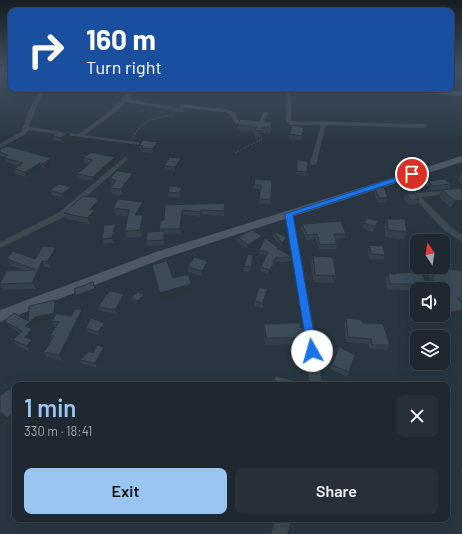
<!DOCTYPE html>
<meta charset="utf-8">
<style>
:root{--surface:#1f2831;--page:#273039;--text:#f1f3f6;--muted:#a1a6ab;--line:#3c444d;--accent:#9ac5f0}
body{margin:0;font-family:Barlow,sans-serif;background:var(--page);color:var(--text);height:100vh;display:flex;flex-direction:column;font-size:15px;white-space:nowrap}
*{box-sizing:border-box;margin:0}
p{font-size:13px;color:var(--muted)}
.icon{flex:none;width:22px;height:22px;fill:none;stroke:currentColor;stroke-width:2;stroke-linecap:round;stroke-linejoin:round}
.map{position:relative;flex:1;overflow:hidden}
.details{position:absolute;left:12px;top:382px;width:438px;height:140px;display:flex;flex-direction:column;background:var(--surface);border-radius:8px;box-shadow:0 4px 16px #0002,0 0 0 1px var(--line)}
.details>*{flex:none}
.top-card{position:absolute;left:8px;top:8px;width:446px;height:84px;border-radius:8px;box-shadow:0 4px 16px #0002,0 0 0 1px var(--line);background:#1a4fa0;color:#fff;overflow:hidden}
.needle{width:26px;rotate:348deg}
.controls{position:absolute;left:410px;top:234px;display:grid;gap:8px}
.controls a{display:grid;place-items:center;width:40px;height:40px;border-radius:8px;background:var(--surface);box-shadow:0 4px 16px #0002,0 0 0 1px var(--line);font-size:20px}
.pin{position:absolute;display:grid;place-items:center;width:34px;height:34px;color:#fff;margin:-17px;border:2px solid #fff;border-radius:50%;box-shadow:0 1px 4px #0007}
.me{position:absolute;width:44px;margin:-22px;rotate:353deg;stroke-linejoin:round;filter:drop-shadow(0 0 3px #0008)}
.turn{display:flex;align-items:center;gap:14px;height:84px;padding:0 12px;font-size:18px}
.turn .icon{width:52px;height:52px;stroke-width:2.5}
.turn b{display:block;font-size:28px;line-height:34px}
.round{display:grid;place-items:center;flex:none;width:42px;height:42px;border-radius:8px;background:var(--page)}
.head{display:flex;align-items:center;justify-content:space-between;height:68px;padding:0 12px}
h1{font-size:24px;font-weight:600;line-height:30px;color:var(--accent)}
.button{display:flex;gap:8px;margin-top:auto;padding:8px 12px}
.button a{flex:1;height:46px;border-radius:8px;background:var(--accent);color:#111;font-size:16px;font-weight:600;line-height:46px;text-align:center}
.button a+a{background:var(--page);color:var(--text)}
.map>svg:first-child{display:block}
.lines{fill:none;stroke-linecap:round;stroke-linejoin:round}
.path{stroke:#445a59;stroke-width:1;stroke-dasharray:1.5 1.5;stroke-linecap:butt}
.street{fill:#3d4851;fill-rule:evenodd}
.secondary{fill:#4c5763;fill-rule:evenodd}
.wall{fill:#34404a}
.shaded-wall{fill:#2a343c}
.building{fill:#3c4b56;stroke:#2a343c}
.route{fill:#1a73e8;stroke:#114b97}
</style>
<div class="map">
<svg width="462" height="534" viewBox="0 0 462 534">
<rect width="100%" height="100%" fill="#293641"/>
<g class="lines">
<g class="path">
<polyline points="133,137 139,128 150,120 175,114"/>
<polyline points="235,153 262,139 260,138"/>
</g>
<g class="street">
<polygon points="41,89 45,89 36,108 29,127 78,134 104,116 121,101 121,99 134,89 139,89 128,99 179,108 182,104 226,109 234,112 241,123 236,124 230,114 225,112 184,108 183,111 181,112 126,102 108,118 84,135 138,142 141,144 140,145 28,130 26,134 0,148 0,144 21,132 30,108"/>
<polygon points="287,89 291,89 291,120 292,121 425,124 428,126 425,128 326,125 316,164 311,165 310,164 321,125 291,125 286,122"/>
<polygon points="125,157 128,159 127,160 64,217 0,248 0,242 58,213"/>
<polygon points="399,177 401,178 417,193 462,189 462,193 421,197 451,227 462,235 462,242 445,231 397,180 396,179"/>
<polygon points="286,212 289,212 293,214 313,323 321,379 320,385 308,385 309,379 303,323 285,214"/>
<polygon points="276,519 292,519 287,534 271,534"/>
</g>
<g class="secondary">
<polygon points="451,69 462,72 462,76 451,71"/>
<polygon points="397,89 462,92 462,96 400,91"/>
<polygon points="462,156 462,162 164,258 0,322 0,310 156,252"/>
</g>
</g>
<g class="wall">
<polygon points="269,119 267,121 272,128 270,134 262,133 260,137 254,136 254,132 238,131 238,125"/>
<polygon points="304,131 301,140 289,139 290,134"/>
<polygon points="69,133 71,137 62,142 54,140 52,136"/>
<polygon points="139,145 158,146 153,153 142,152 142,150 140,150"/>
<polygon points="0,149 51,158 53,163 45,168 41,167 27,177 16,174 14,169 19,166 6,162 4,157 0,156"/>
<polygon points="83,158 116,161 94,181 78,179 77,174 89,164 85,163"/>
<polygon points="181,158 182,163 175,171 165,170 164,166"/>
<polygon points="297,160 307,172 306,176 296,175"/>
<polygon points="133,173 135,179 123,195 112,194 110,188 112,185 111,185 110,179"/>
<polygon points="461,173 462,173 462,187 458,179"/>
<polygon points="272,180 271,204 259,203 260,189 254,189 254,185"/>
<polygon points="416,181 427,182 428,181 451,184 449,189 431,190 430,189 429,190 420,191 414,186"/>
<polygon points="71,187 73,191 64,198 52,195 50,190"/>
<polygon points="182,187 182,191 180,198 168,197 168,192"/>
<polygon points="375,188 388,198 386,203 377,202 374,192"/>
<polygon points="442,190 462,191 451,208 439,197"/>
<polygon points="406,194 419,199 417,204 409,205 404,199"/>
<polygon points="99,198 101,206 95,212 97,216 90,224 66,219 64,213"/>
<polygon points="225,203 225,207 224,216 201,214 200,217 183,215 181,234 164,234 164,245 147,246 146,241 160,231 159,229 164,220 165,205"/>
<polygon points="113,208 144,209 141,215 143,215 144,222 142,237 127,238 125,231 128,216 115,215"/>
<polygon points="387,219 407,232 404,240 385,237 384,226"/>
<polygon points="364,223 376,226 373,232 362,228"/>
<polygon points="115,224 116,229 114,243 103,244 102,239"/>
<polygon points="302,224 346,234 345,238 335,239 337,244 336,249 319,249 316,239 307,240 301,229"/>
<polygon points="273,231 286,242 282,247 272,236"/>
<polygon points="238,237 262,240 247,249 237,242"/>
<polygon points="369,245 385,255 383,260 369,259 368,250"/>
<polygon points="259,250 278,250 292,257 291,261 275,262 272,269 268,274 261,271 261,267 266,255 259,254"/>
<polygon points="58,253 50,267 45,267 36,289 4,290 0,285 0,283 25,271 11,265 7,259 35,259"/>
<polygon points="253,255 253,259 250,272 244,271 244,266"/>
<polygon points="313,256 336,276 334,283 313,282 311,264"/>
<polygon points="209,266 202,276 188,272 188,267"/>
<polygon points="427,267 443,267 450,269 462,271 462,315 443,319 440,315 443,315 443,289 431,289"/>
<polygon points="388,273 395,274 396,273 427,284 424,289 417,289 417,290 387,290 385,279"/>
<polygon points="267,289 266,293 263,308 255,306 255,301"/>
<polygon points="144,295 144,298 138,303 132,300 132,297"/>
<polygon points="125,298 117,314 100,311 98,307"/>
<polygon points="55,300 58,305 57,314 71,316 85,315 63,361 47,357 44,352 52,339 50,335 55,327 52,321 53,318 38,322 30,329 35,334 30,339 32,340 36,344 30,351 16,345 13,340 20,333 8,325 4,321 28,321"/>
<polygon points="417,303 417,313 414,307"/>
<polygon points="346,318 363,323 390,345 387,350 370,349 368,344 346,342 344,323"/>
<polygon points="105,323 107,327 100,336 88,332 86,328"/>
<polygon points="264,324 301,328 306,338 304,344 265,345 264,331"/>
<polygon points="443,340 452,356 449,361 443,360"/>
<polygon points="339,347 349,372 347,377 330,369"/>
<polygon points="106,351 97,367 82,364 80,360 93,353"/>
<polygon points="462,469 462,480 460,470"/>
</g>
<g class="shaded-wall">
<polygon points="269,113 269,119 265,127 265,121"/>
<polygon points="262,127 262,133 260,137 261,131"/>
<polygon points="69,133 71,137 62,142 61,138"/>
<polygon points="158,142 158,146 153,153 152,149"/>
<polygon points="115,157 116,161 94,181 93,177"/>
<polygon points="51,158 53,163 45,168 43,164"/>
<polygon points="181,158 182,163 175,171 175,167"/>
<polygon points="40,163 41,167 27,177 25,172"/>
<polygon points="133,173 135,179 123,195 121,189"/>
<polygon points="431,185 429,190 420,191 422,187"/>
<polygon points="71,187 73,191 64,198 62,194"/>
<polygon points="182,187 182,191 180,198 179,193"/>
<polygon points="99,198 101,206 95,212 97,216 90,224 87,218 90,209 96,200"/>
<polygon points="462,200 462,206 451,208 455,201"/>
<polygon points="143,202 144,209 137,222 135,215"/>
<polygon points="225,203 225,207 224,216 224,211"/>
<polygon points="182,210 183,215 181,234 180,229"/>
<polygon points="201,210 201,214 200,217 200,212"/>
<polygon points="143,215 144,222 142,237 140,230"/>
<polygon points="115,224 116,229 114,243 112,238"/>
<polygon points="164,231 165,236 164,245"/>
<polygon points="262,236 262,240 247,249 248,245"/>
<polygon points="287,237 286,242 282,247 282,243"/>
<polygon points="56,247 58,253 50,267 47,262"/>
<polygon points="275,258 272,269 268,274 269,270"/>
<polygon points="42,261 45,267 36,289 32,283"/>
<polygon points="208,261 209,266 202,276 202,271"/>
<polygon points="93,282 97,293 78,300 76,295"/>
<polygon points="191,284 192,291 162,300 160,293"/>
<polygon points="267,289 266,293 263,308 263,303"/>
<polygon points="124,294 125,298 117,314 115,310"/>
<polygon points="144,295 144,298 138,303 137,301"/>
<polygon points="55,300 58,305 57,318 38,322 28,331 25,326"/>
<polygon points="82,310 85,315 63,361 59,355"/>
<polygon points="462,310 462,315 443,319 447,313"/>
<polygon points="105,323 107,327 100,336 98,332"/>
<polygon points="32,329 35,334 28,341 25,337"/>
<polygon points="32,340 36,344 30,351 26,346"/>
<polygon points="104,347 106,351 97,367 95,363"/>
<polygon points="15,411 15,422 13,424 7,418 0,424 0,413 1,412"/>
</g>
<g class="building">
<polygon points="264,111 269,113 265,121 272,122 271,128 262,127 261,131 255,130 256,127 238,125 240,119 259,121"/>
<polygon points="292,125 304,127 302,136 290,134"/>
<polygon points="59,132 69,133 61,138 52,136"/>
<polygon points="143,140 158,142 152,149 141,148 143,146 139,145"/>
<polygon points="7,146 51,158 43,164 40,163 25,172 14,169 23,163 4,158 8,155 0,152 0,149"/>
<polygon points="91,152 115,157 93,177 77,174 93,160 83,158"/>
<polygon points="170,157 181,158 175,167 164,166"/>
<polygon points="297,160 308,161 307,172 297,171"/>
<polygon points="116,171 133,173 121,189 110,188 116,180 110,179"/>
<polygon points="255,179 272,180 271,200 259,199 261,185 254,185"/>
<polygon points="445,179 451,184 433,186 428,181"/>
<polygon points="426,180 431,185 422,187 416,181"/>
<polygon points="59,184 71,187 62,194 50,190"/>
<polygon points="170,186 182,187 179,193 168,192"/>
<polygon points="384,187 388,198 379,198 375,188"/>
<polygon points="459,188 462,191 462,200 455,201 442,190"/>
<polygon points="414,193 419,199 411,200 406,194"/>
<polygon points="83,196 99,198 96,200 99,200 90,209 95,210 87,218 64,213"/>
<polygon points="118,199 143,202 135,215 143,215 140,230 125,231 129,210 113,208"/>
<polygon points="225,203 224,211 201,210 200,212 182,210 180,229 159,229 161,220 164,220 165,205"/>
<polygon points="367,218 378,221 375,227 364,223"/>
<polygon points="387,219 405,219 407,232 388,230"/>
<polygon points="341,221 346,234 334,234 337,244 320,245 317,234 307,235 302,224"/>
<polygon points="115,224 112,238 102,239 104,225"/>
<polygon points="252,230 262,236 248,245 238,237"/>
<polygon points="164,231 164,240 146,241 147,232"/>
<polygon points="273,231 287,237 282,243"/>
<polygon points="265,238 279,248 277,249 281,250 292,257 275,258 273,265 269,270 261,267 268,252 259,250"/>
<polygon points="369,245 383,246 385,255 371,254"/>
<polygon points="43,246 56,247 47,262 42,261 32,283 0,284 6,271 36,270 7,259 11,253 13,251 35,259"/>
<polygon points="248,254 253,255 251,267 244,266"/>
<polygon points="313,256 333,257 336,276 315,275"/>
<polygon points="194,257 208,261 202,271 188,267"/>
<polygon points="167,261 173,278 188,274 191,284 160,293 152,265"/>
<polygon points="443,261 448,261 450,269 462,271 462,298 457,298 462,304 462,310 447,313 443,308 443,306 448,305 443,296 443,289 440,289 437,284 434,284 431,267 443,267"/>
<polygon points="421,272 427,284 390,284 388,273 396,274 396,273"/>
<polygon points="93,282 95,289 76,295 74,289"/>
<polygon points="259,287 267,289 263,303 255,301"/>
<polygon points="109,291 124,294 115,310 98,307"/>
<polygon points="138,292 144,295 137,301 132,297"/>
<polygon points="55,300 54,313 35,317 25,326 32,329 25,337 32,340 26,346 13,340 22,331 4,321 14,313 28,321 29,306"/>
<polygon points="75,309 82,310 59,355 44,352 54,336 50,335 59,322 52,321 56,314 71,316"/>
<polygon points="91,318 105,323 98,332 86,328"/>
<polygon points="346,318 362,320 363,323 383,324 390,345 372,345 371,339 348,337"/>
<polygon points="300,323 301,328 304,328 306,338 266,338 264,324"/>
<polygon points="443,340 446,340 452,356 443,356"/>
<polygon points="97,345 104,347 95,363 80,360 89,351 93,353"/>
<polygon points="339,347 355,355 349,372 332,365"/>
<polygon points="275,376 305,383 305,385 273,385"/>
<polygon points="9,389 15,395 15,402 14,402 15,403 15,411 7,418 1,412 0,413 0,396"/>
</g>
<linearGradient id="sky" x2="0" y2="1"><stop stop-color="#171e24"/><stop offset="0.48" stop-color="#435265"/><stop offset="1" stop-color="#435265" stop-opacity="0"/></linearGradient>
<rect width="462" height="144" fill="url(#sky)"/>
<polygon class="route" points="412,172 416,174 415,176 293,215 317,351 315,354 312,356 308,354 285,214"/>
</svg>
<div class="controls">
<a><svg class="needle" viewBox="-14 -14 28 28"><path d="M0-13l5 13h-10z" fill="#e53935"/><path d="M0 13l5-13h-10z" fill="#a1a6ab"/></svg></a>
<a><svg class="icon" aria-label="sound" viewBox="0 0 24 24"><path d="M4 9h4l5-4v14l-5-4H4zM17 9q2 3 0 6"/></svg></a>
<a><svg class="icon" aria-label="layers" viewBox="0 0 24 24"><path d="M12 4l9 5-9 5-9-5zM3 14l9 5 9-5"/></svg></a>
</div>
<div class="pin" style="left:412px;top:174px;background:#d93025"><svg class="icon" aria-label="arrive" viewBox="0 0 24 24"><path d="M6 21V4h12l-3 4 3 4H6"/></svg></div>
<svg class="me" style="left:312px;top:351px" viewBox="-20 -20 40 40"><circle r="19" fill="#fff"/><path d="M0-13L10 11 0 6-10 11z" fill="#1a73e8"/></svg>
<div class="top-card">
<div class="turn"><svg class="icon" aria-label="right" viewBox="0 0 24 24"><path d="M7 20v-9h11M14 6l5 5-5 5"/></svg><div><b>160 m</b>Turn right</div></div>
</div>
<section class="details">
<div class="head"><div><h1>1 min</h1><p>330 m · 18:41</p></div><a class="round"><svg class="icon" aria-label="close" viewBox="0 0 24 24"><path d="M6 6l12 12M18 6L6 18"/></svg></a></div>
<div class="button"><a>Exit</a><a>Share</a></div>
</section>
</div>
